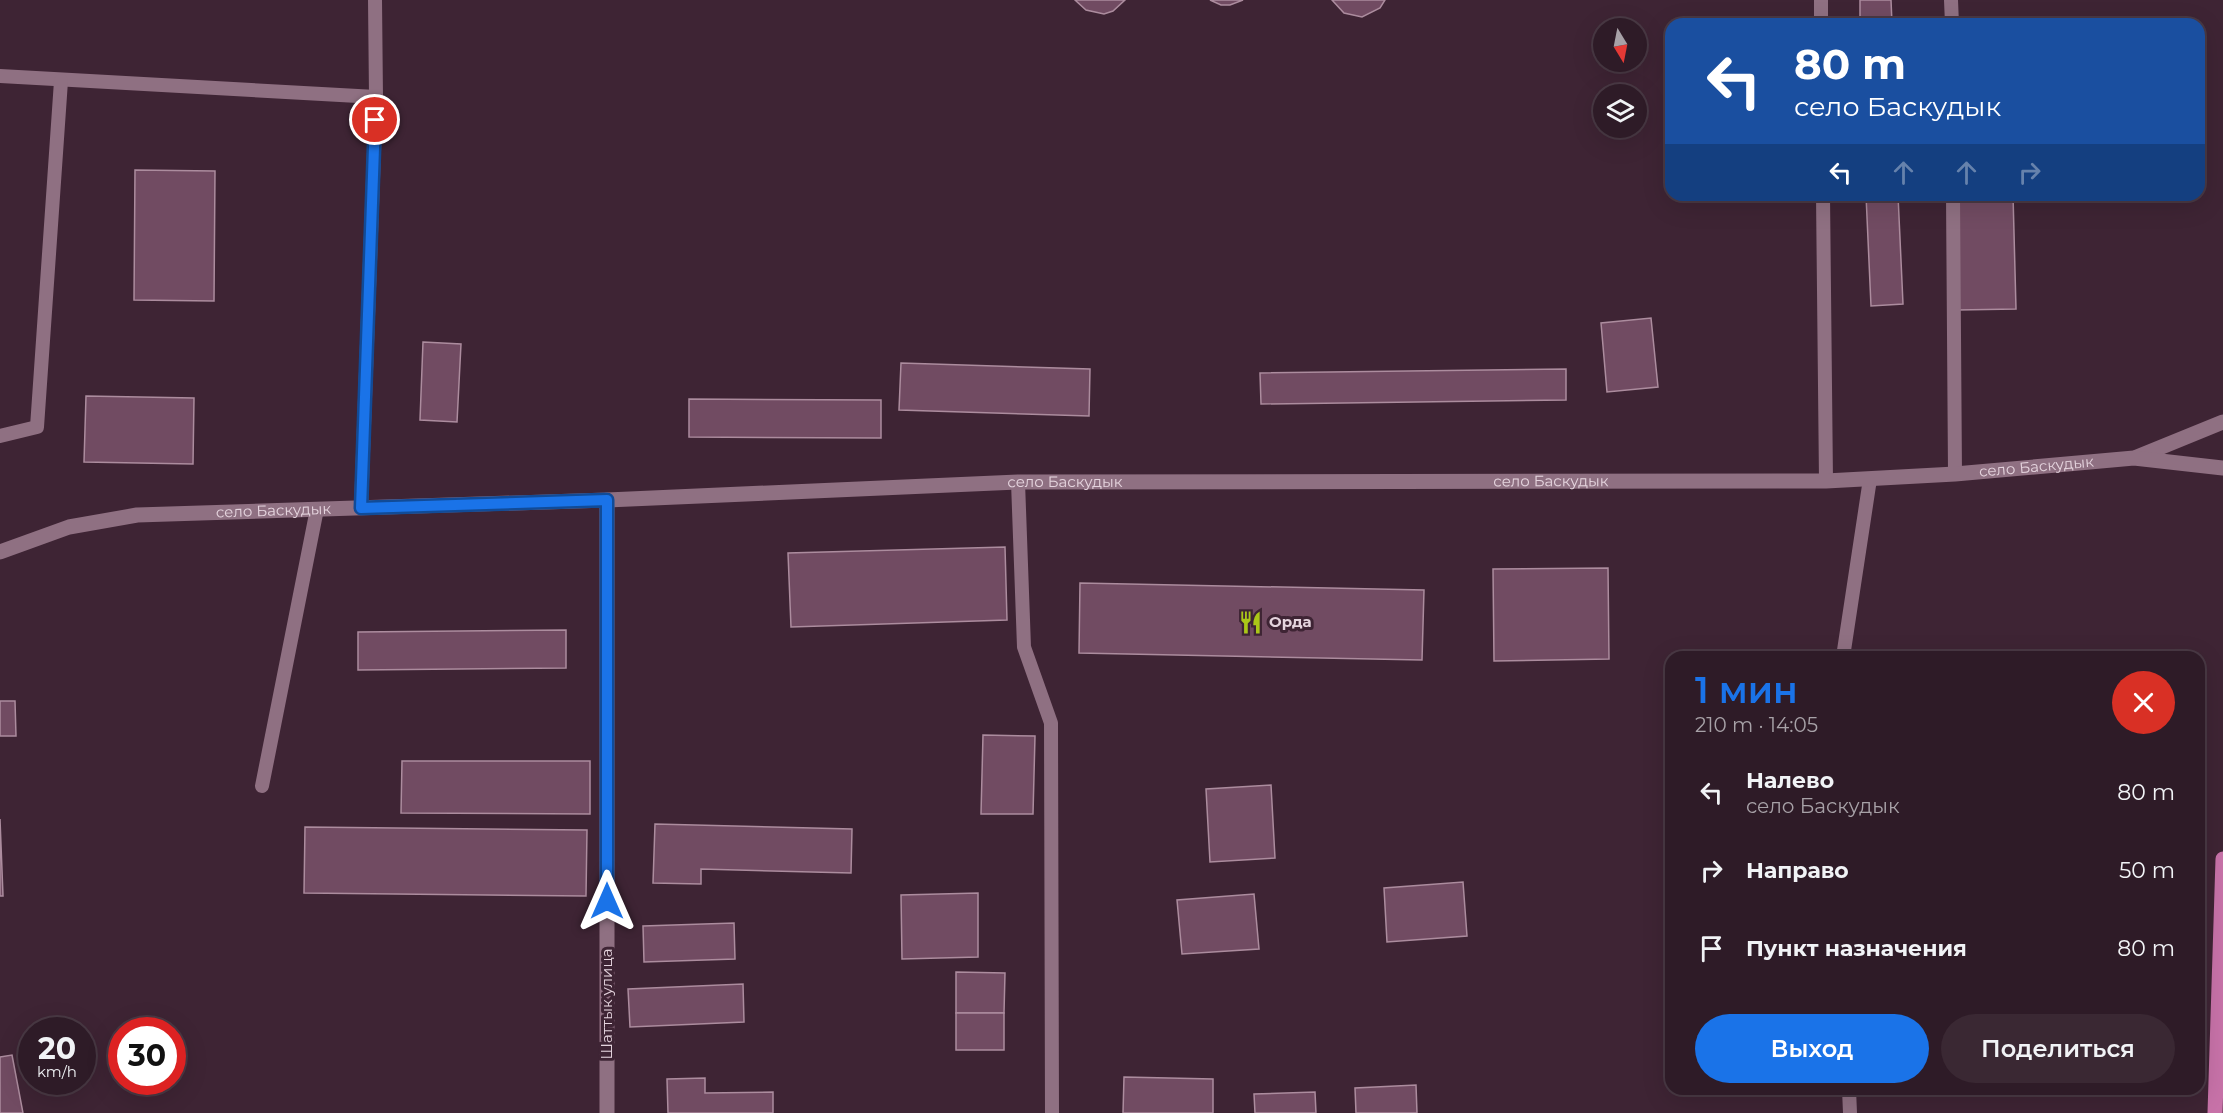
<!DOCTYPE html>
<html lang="ru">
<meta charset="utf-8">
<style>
:root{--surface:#2e1b27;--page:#3a2833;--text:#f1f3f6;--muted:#a7a1a7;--line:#493944;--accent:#1a73e8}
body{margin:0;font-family:Montserrat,sans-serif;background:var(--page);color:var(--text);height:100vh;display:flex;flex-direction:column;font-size:22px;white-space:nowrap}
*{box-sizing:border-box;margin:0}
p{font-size:20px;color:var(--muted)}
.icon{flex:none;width:33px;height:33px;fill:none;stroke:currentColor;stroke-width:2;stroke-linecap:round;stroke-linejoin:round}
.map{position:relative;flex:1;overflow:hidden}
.drawer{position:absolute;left:1665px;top:651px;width:540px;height:444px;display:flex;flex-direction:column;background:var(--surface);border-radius:18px;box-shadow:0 6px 24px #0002,0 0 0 2px var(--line)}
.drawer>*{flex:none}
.hud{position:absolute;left:1665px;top:18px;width:540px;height:183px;border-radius:18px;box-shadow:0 6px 24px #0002,0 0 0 2px var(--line);background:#1a4fa0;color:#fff;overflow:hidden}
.needle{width:39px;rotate:170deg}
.fabs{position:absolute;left:1593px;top:18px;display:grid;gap:12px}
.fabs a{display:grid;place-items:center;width:54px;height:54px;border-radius:50%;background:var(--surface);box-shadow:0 6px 24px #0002,0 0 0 2px var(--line);font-size:30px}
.speed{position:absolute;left:18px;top:1017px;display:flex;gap:12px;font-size:30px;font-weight:700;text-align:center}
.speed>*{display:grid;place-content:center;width:78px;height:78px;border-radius:50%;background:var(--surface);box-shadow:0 6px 24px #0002,0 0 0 2px var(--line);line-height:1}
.speed small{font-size:15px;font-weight:400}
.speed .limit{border:9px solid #d22;background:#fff;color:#111}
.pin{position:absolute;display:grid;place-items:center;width:51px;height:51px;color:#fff;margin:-26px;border:3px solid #fff;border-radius:50%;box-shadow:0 2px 6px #0007}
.me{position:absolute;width:66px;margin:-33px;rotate:0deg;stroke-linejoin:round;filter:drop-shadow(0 0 4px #0008)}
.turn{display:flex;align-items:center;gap:21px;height:126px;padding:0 30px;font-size:27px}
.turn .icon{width:78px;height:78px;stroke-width:2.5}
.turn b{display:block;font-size:42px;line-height:51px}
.lanes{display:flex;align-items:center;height:57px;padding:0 30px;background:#0003;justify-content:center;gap:30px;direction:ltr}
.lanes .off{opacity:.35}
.round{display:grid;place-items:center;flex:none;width:63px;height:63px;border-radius:32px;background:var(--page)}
.head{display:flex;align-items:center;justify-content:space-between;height:102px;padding:0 30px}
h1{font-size:36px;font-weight:600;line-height:45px;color:var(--accent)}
.button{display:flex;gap:12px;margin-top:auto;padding:12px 30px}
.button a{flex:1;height:69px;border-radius:36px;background:var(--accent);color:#fff;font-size:24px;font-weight:600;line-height:69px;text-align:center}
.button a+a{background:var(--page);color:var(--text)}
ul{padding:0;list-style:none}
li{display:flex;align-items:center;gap:18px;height:78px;padding:0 30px}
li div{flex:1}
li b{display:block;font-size:22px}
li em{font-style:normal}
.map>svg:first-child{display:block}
.building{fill:#714b62;stroke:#ac8c9e;stroke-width:1.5}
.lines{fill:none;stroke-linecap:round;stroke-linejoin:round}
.service{stroke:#8f7082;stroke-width:14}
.minor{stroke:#8f7082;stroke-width:15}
.tertiary{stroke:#8f7082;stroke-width:15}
.primary{stroke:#c772a8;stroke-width:15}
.route-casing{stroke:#114b97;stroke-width:15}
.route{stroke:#1a73e8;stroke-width:10}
.labels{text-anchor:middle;stroke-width:6;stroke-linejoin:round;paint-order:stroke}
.street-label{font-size:15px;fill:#e5d4de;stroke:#3e2434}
.poi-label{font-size:15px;font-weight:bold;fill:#e5d4de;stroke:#3e2434;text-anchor:start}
</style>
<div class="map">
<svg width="2223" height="1113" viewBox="0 0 2223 1113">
<rect width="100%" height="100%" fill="#3e2434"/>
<g class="building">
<polygon points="1075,0 1125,0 1113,11 1104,14 1086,10"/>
<polygon points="1210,0 1243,0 1230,5 1221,5"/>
<polygon points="1332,0 1385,0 1380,8 1362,17 1344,13"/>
<polygon points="1860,0 1891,0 1892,24 1860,24"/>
<polygon points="135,170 215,171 214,301 134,300"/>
<polygon points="1866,195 1898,195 1903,304 1871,306"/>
<polygon points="1954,195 2013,195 2016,309 1957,310"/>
<polygon points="1651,318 1658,387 1607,392 1601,323"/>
<polygon points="423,342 461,344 457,422 420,420"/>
<polygon points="901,363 1090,369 1089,416 899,410"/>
<polygon points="1566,369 1566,400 1261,404 1260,373"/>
<polygon points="86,396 194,398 193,464 84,462"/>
<polygon points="689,399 881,400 881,438 689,437"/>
<polygon points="1005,547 1007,620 791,627 788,553"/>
<polygon points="1608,568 1609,659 1494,661 1493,569"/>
<polygon points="1080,583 1424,590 1422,660 1079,653"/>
<polygon points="566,630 566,668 358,670 358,632"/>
<polygon points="0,701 15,701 16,736 0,736"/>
<polygon points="983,735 1035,736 1033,814 981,814"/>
<polygon points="402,761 590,761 590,814 401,813"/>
<polygon points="1271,785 1275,858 1210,862 1206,789"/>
<polygon points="0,819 3,896 0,896"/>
<polygon points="655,824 852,829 851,873 701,869 701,884 653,883"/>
<polygon points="305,827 587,830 586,896 304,893"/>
<polygon points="1463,882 1467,936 1387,942 1384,888"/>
<polygon points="978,893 978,957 902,959 901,895"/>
<polygon points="1254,894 1259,949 1182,954 1177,900"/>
<polygon points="734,923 735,959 644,962 643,926"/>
<polygon points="956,972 1005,973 1004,1013 956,1013"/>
<polygon points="743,984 744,1022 630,1027 628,989"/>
<rect x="956" y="1013" width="48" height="37"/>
<polygon points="12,1055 23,1113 0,1113 0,1057"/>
<polygon points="1124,1077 1213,1079 1213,1113 1123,1113"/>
<polygon points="705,1078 705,1093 773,1092 773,1113 668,1113 667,1079"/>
<polygon points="1416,1085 1417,1113 1356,1113 1355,1088"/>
<polygon points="1315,1092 1316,1113 1255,1113 1254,1094"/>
</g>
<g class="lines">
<g class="service">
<polyline points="1821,0 1821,24"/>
<polyline points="1951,0 1952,24"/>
<polyline points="0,76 376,97"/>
<polyline points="1823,195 1826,481"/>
<polyline points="1953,195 1955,474"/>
<polyline points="0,436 37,427 61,81"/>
<polyline points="1018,482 1024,647 1051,723 1052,1113"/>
<polyline points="361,508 376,97 375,0"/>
<polyline points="1843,657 1870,479"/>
<polyline points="262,786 317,509"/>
<polyline points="1849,1089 1850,1113"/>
</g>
<polyline class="minor" points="607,1113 607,500"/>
<g class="tertiary">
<polyline points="2137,457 2223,422"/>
<path id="s1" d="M0,552L69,527L137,515L607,500L1018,482L1826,481L1955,474L2134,458L2223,468"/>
</g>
<polyline class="primary" points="2215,1113 2223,859"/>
</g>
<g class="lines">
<defs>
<polyline id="route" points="375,120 361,508 607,500 607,901"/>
</defs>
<use href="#route" class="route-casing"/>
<use href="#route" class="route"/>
</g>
<defs>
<symbol id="restaurant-bare" viewBox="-9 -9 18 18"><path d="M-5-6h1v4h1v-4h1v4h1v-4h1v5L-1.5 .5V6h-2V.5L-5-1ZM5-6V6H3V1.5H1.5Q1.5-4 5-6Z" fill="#aac718" stroke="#3e2434" stroke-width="2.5" paint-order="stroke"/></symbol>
</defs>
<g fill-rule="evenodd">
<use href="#restaurant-bare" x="1234" y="606" width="33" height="33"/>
</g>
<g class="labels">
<g class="street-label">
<text dy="5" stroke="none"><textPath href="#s1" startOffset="2043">село Баскудык</textPath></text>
<text dy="5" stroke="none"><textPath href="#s1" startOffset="1557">село Баскудык</textPath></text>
<text dy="5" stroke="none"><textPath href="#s1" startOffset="1071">село Баскудык</textPath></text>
<text dy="5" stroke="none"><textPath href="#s1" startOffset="279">село Баскудык</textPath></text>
<text transform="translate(607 1004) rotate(-90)" y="5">Шаттык улица</text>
</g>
<g class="poi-label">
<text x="1269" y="627">Орда</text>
</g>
</g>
</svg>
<div class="fabs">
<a><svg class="needle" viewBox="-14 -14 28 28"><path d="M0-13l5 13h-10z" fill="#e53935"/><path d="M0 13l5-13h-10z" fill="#a7a1a7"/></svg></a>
<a><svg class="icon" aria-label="layers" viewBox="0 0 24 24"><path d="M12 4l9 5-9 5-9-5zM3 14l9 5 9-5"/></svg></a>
</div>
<div class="speed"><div>20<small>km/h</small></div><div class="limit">30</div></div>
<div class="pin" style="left:375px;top:120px;background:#d93025"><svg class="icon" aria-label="arrive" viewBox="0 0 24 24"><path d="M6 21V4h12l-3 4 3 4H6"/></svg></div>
<svg class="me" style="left:607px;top:901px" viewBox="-20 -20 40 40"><path d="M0-17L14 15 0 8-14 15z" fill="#1a73e8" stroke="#fff" stroke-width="4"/></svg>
<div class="hud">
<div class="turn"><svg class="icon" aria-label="left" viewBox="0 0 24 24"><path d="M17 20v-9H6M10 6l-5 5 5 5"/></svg><div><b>80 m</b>село Баскудык</div></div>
<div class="lanes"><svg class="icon" aria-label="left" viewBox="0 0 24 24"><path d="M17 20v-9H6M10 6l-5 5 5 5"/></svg><svg class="icon off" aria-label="ahead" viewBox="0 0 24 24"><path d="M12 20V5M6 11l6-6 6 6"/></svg><svg class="icon off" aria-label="ahead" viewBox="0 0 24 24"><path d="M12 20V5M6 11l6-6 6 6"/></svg><svg class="icon off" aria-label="right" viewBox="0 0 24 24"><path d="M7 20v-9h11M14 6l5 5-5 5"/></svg></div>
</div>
<section class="drawer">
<div class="head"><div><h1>1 мин</h1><p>210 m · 14:05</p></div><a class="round" style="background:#d93025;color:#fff"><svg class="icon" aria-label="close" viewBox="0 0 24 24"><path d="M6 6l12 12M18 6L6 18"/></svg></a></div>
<ul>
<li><svg class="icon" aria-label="left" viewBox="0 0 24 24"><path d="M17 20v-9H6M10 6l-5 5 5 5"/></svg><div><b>Налево</b><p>село Баскудык</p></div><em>80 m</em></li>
<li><svg class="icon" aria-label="right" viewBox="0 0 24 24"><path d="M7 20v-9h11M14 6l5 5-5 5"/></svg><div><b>Направо</b></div><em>50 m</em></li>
<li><svg class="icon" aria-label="arrive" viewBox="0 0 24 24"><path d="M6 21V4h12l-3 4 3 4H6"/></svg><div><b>Пункт назначения</b></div><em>80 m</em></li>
</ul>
<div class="button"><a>Выход</a><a>Поделиться</a></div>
</section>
</div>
